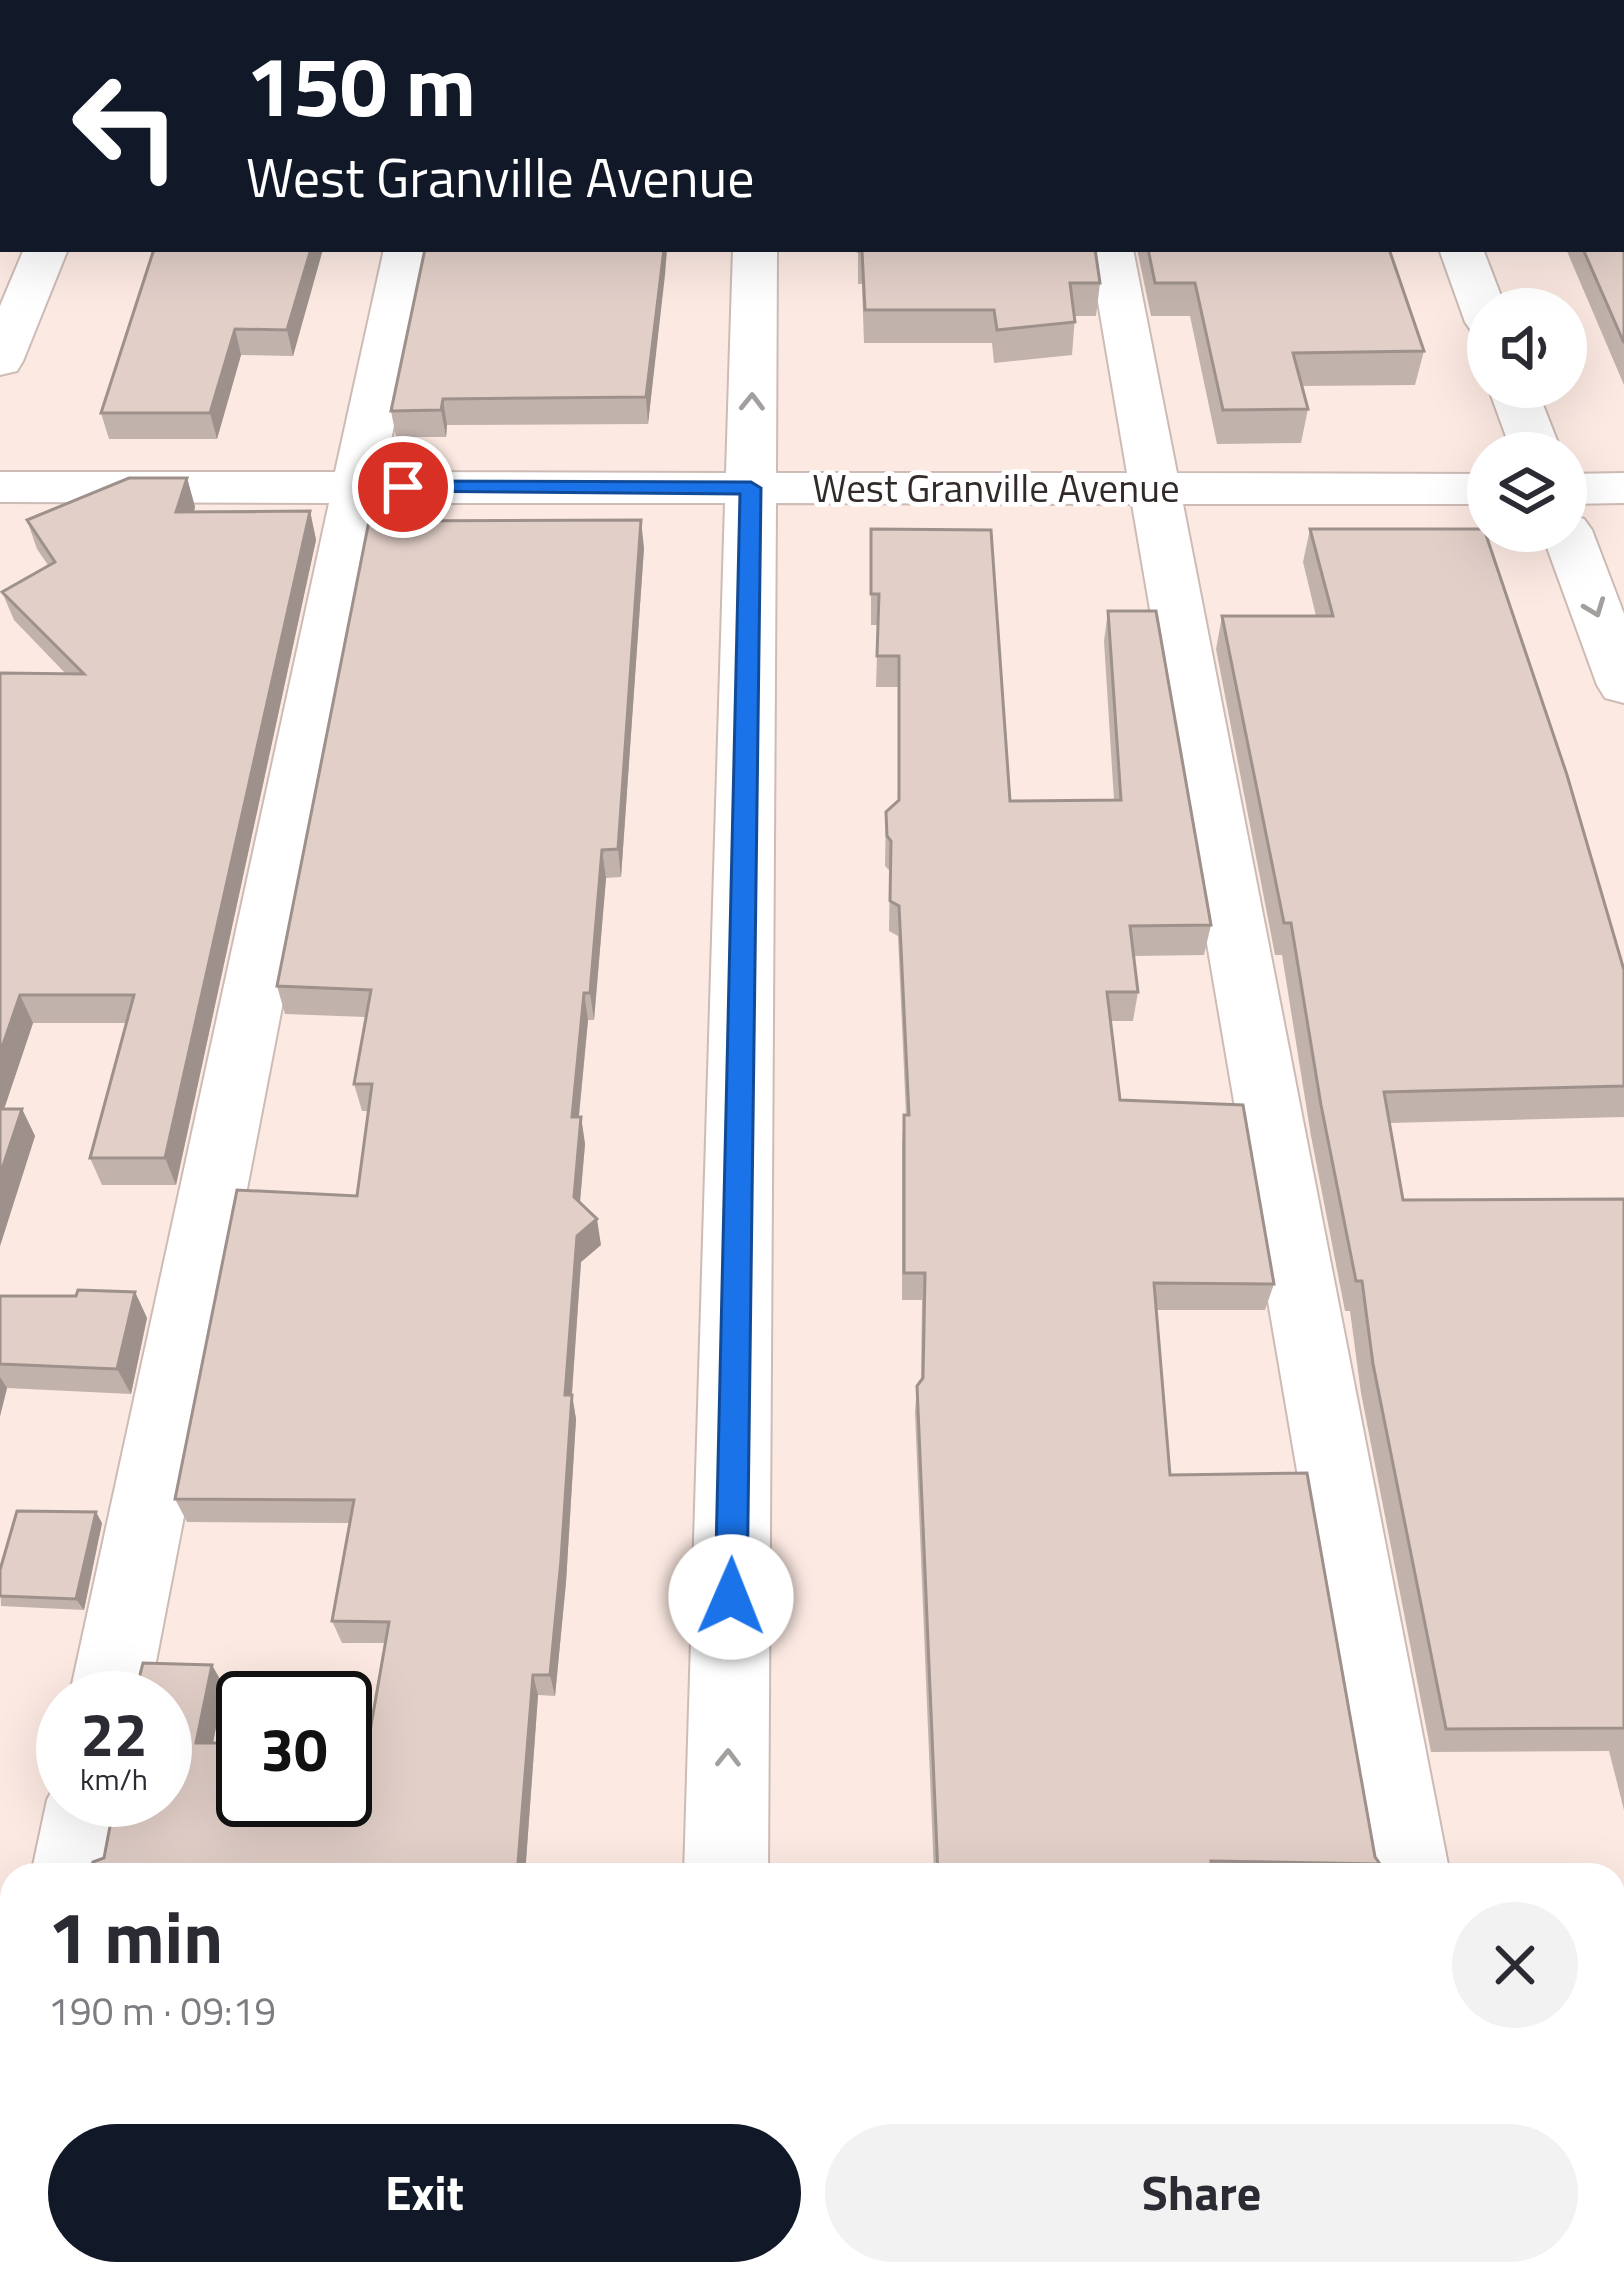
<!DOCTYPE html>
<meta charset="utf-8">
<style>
:root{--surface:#fff;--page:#f2f2f3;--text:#2b2b33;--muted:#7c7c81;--accent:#111827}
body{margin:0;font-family:"Titillium Web",sans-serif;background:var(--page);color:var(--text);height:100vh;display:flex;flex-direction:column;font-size:45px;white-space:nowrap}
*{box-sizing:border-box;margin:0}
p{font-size:39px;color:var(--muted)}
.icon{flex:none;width:66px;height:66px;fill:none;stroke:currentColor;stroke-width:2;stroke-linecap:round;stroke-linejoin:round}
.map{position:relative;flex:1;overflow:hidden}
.details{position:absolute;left:0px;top:1863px;width:1626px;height:423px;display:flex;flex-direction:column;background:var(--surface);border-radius:36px 36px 0 0;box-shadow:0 12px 48px #0002}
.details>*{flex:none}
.banner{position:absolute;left:0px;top:0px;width:1626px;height:252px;box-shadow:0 12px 48px #0002;background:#111827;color:#fff;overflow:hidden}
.buttons{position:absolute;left:1467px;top:288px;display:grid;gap:24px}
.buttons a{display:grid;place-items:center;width:120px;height:120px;border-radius:50%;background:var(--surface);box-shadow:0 12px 48px #0002;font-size:60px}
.speed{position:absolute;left:36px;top:1671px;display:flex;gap:24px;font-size:60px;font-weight:700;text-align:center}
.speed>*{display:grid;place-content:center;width:156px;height:156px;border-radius:50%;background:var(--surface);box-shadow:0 12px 48px #0002;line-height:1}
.speed small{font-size:30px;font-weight:400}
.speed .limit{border:6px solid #111;border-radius:18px;background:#fff;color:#111}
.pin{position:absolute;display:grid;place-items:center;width:102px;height:102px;color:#fff;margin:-51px;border:6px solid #fff;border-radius:50%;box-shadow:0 3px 12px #0007}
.me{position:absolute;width:132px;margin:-66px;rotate:1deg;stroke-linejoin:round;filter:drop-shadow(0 0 9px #0008)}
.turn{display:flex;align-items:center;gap:42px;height:252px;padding:0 48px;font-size:54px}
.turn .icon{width:156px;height:156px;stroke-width:2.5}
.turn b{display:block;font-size:84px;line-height:102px}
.round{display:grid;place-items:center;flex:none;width:126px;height:126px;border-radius:63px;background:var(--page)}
.summary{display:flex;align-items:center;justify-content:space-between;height:204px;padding:0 48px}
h1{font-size:72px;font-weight:700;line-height:90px}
.cta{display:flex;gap:24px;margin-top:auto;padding:24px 48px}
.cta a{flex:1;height:138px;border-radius:72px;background:var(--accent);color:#fff;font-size:48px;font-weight:700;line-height:138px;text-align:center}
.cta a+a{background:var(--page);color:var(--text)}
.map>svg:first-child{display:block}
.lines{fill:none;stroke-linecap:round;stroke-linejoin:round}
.minor-casing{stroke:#cdbbb5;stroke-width:4}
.minor{fill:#fff;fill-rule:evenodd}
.wall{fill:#c2b2ac}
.shaded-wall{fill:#9e918c}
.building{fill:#e2cfc8;stroke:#9e918c;stroke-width:3}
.oneway{stroke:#a29f9e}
.route{fill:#1a73e8;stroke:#114b97;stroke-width:3}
.labels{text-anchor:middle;stroke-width:10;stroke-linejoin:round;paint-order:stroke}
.far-street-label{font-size:39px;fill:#312a28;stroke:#fff}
</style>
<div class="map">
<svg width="1624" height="2284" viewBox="0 0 1624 2284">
<rect width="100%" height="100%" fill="#fce9e2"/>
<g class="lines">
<defs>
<g id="minor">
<rect x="740" y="0" width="38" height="3"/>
<polygon points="1348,0 1386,0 1387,3 1349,3"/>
<polygon points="24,249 68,249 23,361 17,371 0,375 0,306"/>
<polygon points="384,249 428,249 385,472 726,473 733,249 777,249 776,473 1127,473 1089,249 1133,249 1177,473 1488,474 1488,504 1183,504 1450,1875 1366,1875 1132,504 776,503 768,1875 684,1875 725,503 379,503 149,1698 69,1698 329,503 0,502 0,472 335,472"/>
<polygon points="1439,249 1483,249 1506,309 1488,309 1488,336 1472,332 1465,322"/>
<polygon points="1488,387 1536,387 1562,453 1512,453"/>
<polygon points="1624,473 1624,503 1566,504 1566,474"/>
<polygon points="1566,514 1584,519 1592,530 1624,614 1624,703 1605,698 1597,685 1541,531 1566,531"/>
<polygon points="63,1769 63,1800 129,1800 115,1875 31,1875 47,1800"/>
<polygon points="12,2125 12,2274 1123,2274 1127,2284 0,2284 0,2130"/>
<polygon points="1434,2274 1528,2274 1530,2284 1436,2284"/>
</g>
</defs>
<use href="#minor" class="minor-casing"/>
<use href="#minor" class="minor"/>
</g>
<g class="wall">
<polygon points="1459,0 1624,0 1624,385 1566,249 1623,249 1623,3 1461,3"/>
<polygon points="154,249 323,249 293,356 241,355 217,439 109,439 101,413"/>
<polygon points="425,249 667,249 648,424 447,425 446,437 396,437 391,411"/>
<polygon points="858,249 1100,283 1096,316 1075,316 1072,355 994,363 992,343 864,343 862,284 858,284"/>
<polygon points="1137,249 1389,249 1424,351 1415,385 1302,386 1308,409 1301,443 1217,444 1190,316 1151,316"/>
<polygon points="187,478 195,507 194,512 310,511 316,540 176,1185 102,1185 90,1158 127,1023 33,1023 4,1109 22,1109 35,1136 0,1246 0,673 66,674 14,620 2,592 48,565 37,549 27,520"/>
<polygon points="871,529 1010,801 1114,800 1104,641 1108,611 1211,925 1204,955 1134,956 1138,992 1133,1021 1111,1021 1120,1100 1274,1284 1265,1310 1156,1310 1170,1475 1380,1864 1372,1875 934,1875 915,1412 917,1386 921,1380 922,1300 902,1300 902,1144 904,1115 906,1115 898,936 889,931 890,871 885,866 886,812 898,801 898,687 876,687 878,625 871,625"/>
<polygon points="1310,529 1624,970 1624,1117 1389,1123 1403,1200 1624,1199 1624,1810 1609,1751 1431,1752 1361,1393 1350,1311 1345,1311 1311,1136 1282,955 1275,955 1216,649 1222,616 1316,616 1303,562"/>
<polygon points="644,548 621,877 606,878 594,1020 588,1020 579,1117 581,1117 585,1144 580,1203 601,1245 581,1262 572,1395 576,1419 566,1582 555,1696 538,1695 525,1875 88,1875 104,1858 224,1686 213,1743 368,1743 385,1643 342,1643 332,1621 350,1523 187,1522 175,1499 357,1196 369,1111 362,1111 354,1084 366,1017 285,1014 277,986"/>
<polygon points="135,1292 147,1318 131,1394 7,1388 0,1416 0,1296 76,1296"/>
<polygon points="102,1523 84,1610 1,1606 0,1570"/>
<polygon points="1614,1893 1624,1893 1624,2121 1614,2120"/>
</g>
<g class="shaded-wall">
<polygon points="42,0 66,0 64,3 41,3"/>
<polygon points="3,69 3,112 0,118 0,74"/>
<polygon points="311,249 323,249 293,356 287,330"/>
<polygon points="664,249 667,249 665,275 648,424 646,397"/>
<polygon points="235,329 241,355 217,439 210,413"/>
<polygon points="443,399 447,425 446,437 441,410"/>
<polygon points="187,478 195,507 185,541 176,512"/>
<polygon points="310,511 316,540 176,1185 165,1158"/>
<polygon points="641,520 644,548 621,877 618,849"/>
<polygon points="602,850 606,878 594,1020 590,993"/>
<polygon points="584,993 588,1020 576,1144 572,1117"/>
<polygon points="20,995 33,1023 0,1121 0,1053"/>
<polygon points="22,1109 35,1136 0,1246 0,1175"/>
<polygon points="581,1117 585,1144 578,1223 574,1197"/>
<polygon points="597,1219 601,1245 581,1262 570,1419 565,1395 577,1236"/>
<polygon points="135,1292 147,1318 131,1394 117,1369"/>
<polygon points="0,1377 7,1388 0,1416"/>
<polygon points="572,1395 576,1419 566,1582 555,1696 550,1675"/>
<polygon points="96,1512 102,1523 84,1610 76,1599"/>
<polygon points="212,1665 224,1686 209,1763 196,1743"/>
<polygon points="533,1675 538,1695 525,1875 517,1875"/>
</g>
<g class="building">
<polygon points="0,0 42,0 41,3 3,3 3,69 0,74"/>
<polygon points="234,0 683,0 682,3 233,3"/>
<polygon points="853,0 1306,0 1307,3 854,3"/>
<polygon points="1474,0 1624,0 1624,343 1583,249 1623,249 1623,3 1475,3"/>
<polygon points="154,249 311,249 287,330 235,329 210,413 101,413"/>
<polygon points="425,249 664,249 646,397 443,399 441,410 391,411"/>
<polygon points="858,249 1095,249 1100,283 1070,283 1075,322 997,330 994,310 865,310 862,251 858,251"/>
<polygon points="1148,249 1389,249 1424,351 1293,353 1308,409 1223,410 1195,283 1155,283"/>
<polygon points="129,478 187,478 176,512 310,511 165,1158 90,1158 134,995 20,995 0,1053 0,673 84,674 2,592 55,562 27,520"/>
<polygon points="641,520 618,849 602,850 590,993 584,993 572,1117 581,1117 574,1197 597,1219 577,1236 565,1395 572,1395 561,1560 550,1675 533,1675 517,1875 88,1875 93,1862 104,1858 115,1800 165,1800 165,1698 134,1698 143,1663 212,1665 196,1743 243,1743 243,1800 345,1800 345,1743 368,1743 389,1622 332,1621 354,1500 175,1499 237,1190 357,1196 372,1084 354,1084 371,990 277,986 369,521"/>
<polygon points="871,529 991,530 1010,801 1121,800 1108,611 1156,611 1211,925 1130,926 1138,992 1107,992 1120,1100 1243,1105 1274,1284 1154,1283 1170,1475 1307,1473 1375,1857 1380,1864 1211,1861 1212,1875 938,1875 917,1386 923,1378 925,1273 904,1273 904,1115 909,1115 899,906 890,901 891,841 887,836 886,812 899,800 899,656 877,656 879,594 871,594"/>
<polygon points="1310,529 1484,529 1567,775 1624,970 1624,1086 1384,1092 1403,1200 1624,1199 1624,1728 1446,1729 1373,1364 1362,1281 1356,1281 1321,1105 1291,923 1284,923 1222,616 1333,616"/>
<polygon points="0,1109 22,1109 0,1175"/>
<polygon points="78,1290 135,1292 117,1369 0,1364 0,1296 76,1296"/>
<polygon points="17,1511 96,1512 76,1599 0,1596 0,1570"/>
<rect x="1614" y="1893" width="10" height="212"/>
</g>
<defs><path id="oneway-chevron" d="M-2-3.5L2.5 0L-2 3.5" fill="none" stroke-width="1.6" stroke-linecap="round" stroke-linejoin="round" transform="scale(3)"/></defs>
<g class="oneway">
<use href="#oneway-chevron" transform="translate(752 402) rotate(-89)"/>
<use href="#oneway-chevron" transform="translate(1595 608) rotate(69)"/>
<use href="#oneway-chevron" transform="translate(728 1758) rotate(-89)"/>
</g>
<polygon class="route" points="403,481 751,482 761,488 747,1597 742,1607 731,1611 720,1607 715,1597 740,494 395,491 392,487"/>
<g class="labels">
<g class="far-street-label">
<text x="996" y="502">West Granville Avenue</text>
</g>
</g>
</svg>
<div class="buttons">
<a><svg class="icon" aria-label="sound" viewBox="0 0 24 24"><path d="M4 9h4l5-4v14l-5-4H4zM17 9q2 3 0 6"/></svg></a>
<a><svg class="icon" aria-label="layers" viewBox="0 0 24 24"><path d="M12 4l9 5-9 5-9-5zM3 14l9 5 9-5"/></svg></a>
</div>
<div class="speed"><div>22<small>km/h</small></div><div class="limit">30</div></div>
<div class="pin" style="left:403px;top:487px;background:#d93025"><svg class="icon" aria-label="arrive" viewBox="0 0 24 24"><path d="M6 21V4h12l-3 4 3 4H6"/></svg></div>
<svg class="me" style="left:731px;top:1597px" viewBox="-20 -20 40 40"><circle r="19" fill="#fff"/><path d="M0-13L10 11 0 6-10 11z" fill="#1a73e8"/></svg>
<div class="banner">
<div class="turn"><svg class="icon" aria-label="left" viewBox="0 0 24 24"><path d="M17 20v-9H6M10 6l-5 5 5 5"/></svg><div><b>150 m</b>West Granville Avenue</div></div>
</div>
<section class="details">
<div class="summary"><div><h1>1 min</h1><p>190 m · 09:19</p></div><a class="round"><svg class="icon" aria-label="close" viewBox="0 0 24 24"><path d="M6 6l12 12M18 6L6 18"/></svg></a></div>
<div class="cta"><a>Exit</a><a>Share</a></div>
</section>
</div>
